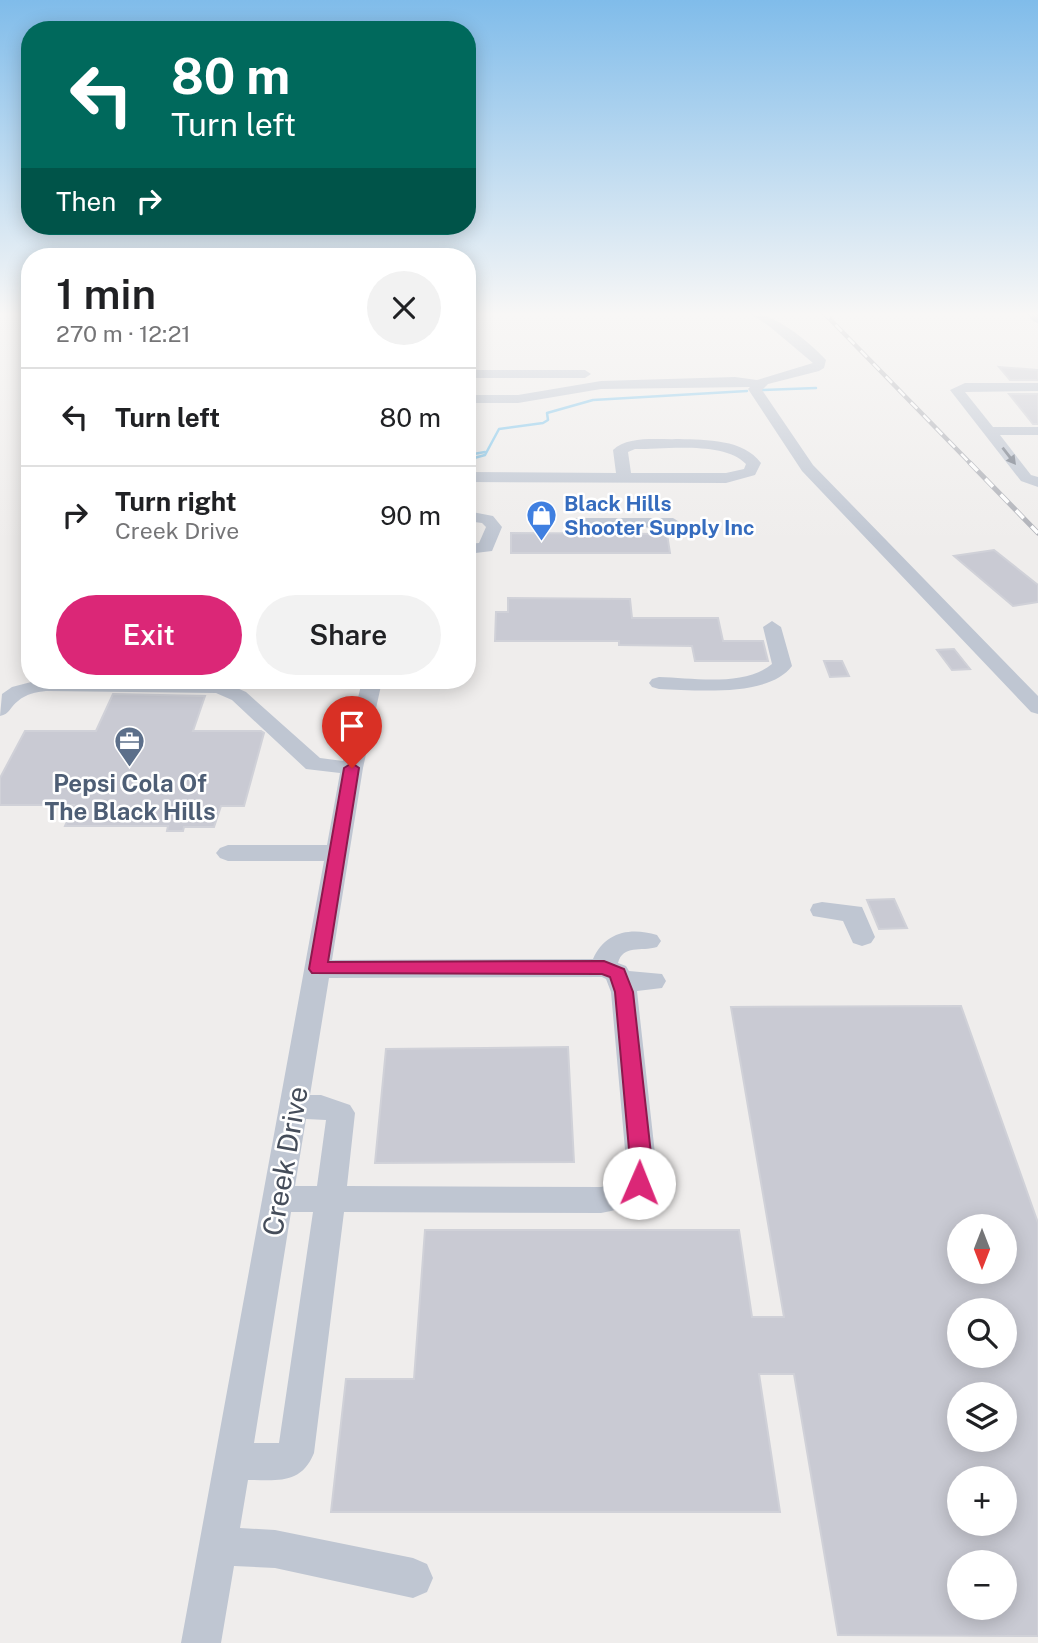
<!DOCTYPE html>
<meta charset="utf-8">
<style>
:root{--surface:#fff;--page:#f2f2f2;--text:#202124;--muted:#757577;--line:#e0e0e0;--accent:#db2777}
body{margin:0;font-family:"Public Sans",sans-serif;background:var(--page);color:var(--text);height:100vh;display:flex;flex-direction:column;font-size:26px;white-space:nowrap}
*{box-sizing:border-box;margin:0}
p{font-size:23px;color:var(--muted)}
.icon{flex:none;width:38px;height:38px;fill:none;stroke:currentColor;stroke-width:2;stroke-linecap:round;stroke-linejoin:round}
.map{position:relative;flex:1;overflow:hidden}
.drawer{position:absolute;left:21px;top:248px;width:455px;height:441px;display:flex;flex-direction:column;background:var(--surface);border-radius:28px;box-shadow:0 4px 18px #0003}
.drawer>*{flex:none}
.top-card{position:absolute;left:21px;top:21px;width:455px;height:214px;border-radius:28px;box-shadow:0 4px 18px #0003;background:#00695c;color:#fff;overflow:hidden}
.needle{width:46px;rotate:180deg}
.buttons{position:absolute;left:947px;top:1214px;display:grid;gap:14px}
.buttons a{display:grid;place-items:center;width:70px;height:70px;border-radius:50%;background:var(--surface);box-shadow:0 4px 18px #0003;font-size:35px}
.pin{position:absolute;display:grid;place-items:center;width:60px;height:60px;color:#fff;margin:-72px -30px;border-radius:50% 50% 50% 0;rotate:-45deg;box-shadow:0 0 7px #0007}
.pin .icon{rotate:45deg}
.me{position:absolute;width:77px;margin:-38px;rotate:1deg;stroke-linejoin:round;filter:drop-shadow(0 0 5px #0008)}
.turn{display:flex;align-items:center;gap:24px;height:147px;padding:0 35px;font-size:32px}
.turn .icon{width:91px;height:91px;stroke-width:2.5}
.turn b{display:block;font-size:49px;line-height:60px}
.then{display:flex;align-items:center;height:66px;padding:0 35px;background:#0003;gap:14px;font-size:26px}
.round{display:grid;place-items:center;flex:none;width:74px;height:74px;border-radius:37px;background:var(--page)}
.head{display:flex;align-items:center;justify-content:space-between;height:119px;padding:0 35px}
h1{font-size:42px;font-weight:600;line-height:52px}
.primary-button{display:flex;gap:14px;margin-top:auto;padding:14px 35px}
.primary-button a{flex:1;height:80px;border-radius:42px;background:var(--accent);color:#fff;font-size:28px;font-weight:600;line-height:80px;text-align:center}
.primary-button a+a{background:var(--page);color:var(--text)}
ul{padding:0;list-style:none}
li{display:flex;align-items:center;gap:21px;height:98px;padding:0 35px;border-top:2px solid var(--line)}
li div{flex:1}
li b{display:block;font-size:26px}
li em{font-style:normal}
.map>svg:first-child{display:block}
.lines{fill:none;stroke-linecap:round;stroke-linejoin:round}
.stream{stroke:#85c8ec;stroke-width:2.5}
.building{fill:#c9cad3;stroke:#d0d1d8;stroke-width:2;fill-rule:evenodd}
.minor{fill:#bfc6d2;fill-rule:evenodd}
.major{fill:#abb7cc;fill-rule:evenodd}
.rail-far1-casing{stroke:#aeb0b7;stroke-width:4.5}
.rail-casing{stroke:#aeb0b7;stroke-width:5}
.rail-far1{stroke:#fff;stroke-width:2.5;stroke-dasharray:9;stroke-linecap:butt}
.rail{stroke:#fff;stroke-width:3.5;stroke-dasharray:11;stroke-linecap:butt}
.oneway{fill:#707784}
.route{fill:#db2777;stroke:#8e194d;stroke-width:2}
.labels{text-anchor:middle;stroke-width:5;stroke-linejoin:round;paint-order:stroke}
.far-shop-label{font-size:21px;font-weight:bold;fill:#366cbe;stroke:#fff;text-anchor:start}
.service-label{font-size:24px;font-weight:bold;fill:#4e5e75;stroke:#fff}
.near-street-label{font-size:28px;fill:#454d5a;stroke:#fff}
</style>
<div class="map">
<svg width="1038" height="1643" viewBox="0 0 1038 1643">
<rect width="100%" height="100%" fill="#efedec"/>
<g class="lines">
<g class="stream">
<polyline points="763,390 816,388"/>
<polyline points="468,455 485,452"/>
<polyline points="467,460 485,455 499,429 543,423 548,420 547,413 593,400 747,391"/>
</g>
</g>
<g class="building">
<polygon points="999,367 1038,370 1038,380 1010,380"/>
<polygon points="1009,394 1038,394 1038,424 1033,424"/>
<polygon points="511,533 667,534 670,553 511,553"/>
<polygon points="994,550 1038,585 1038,602 1013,606 954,556"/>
<polygon points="508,598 630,599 632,618 718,618 723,641 763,641 768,661 695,661 692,646 619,645 619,641 495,641 496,612 508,612"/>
<polygon points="954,649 970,669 952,670 937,650"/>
<polygon points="824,661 842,661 849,676 830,677"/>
<polygon points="113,694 205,696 193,731 261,731 264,733 244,806 221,806 214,827 184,827 183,831 167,831 168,826 65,826 74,805 0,805 0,778 25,731 96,731"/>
<polygon points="894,899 907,928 879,929 867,900"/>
<path d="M961,1006L1038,1223V1636L838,1635L794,1374H759L780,1512H331L346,1379H414L425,1230H739L752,1317H784L731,1007ZM959,1227H1004V1272H959ZM959,1311H1004V1356H959ZM959,1395H1004V1440H959ZM959,1479H1004V1524H959ZM959,1563H1004V1608H959Z"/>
<polygon points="568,1047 574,1162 375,1163 386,1049"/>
</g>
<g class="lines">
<g class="minor">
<path d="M747,312C773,312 809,341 826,360L824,368L819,371L768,384L762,390L813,465L1038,696V714L1031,712L802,471L748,389L750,387L601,389L518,403H467V395H518L601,381L735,377L757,380L813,363L769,326Z"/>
<polygon points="467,370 585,370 591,374 585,378 467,378"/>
<polygon points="965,383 1038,383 1038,391 965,392 993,427 1038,427 1038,435 1000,435 1031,475 1038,477 1038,487 1021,481 950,390"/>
<path d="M679,439C707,440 743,439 761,463L755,475L726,483L467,482V472L616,473L613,450C628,435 659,440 679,439ZM635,449C665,449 725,441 746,464L744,469L726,473H631L628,452Z"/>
<polygon points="467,511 493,516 502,527 492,551 467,554 467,544 479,543 486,527 482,523 467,521"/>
<polygon points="572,518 673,518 681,523 673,528 566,526 564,523 566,520"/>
<path d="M772,621L781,627L792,666C768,698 695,690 659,689L652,687L649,683L652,679L659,677C693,678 744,687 772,664L763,627Z"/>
<path d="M35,681L226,683L246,692L320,758L343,761L362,681H382L363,768L332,960L593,959C605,932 630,927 657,935L661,941L657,947C641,952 623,944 618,963L626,966L629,971L662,974L666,981L662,988L637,991L657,1172C647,1199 629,1208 601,1213L344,1212L314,1453C301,1485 277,1480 248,1480L240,1528L275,1530L413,1558L427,1564L433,1578L427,1592L413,1598L275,1568L234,1566L221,1643H181L324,861H228L220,858L216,853L220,848L228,845H327L340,773L306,769L232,700L216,693L46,691C36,692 26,694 18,701C10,707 10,714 0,716L2,694L12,687ZM602,977L606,979L611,992L627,1172L616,1183L601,1187L347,1186L355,1113L350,1105L321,1095H310L329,978ZM306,1119L326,1120L317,1186H295ZM291,1212H313L279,1443H254Z"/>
<polygon points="822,902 862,907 875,937 871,943 862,946 853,943 843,921 813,916 810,910 813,904"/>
</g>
<polygon class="major" points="1025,312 1038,312 1038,323 1033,321"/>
<defs>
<polyline id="rail-far1" points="823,312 972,465"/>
<polyline id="rail" points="970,463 1038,533"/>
</defs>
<use href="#rail-far1" class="rail-far1-casing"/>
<use href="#rail" class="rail-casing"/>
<use href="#rail-far1" class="rail-far1"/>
<use href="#rail" class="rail"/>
</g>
<defs><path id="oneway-solid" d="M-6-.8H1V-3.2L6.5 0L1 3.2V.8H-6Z" transform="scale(1.75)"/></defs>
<use class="oneway" href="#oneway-solid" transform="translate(1009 456) rotate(52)"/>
<linearGradient id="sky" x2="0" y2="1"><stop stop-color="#80bcea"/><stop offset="0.58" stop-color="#f8f7f6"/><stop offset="1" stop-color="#f8f7f6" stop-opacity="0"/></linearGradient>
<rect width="1038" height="542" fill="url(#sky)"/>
<polygon class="route" points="352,763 359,768 328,962 604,961 624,969 633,992 653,1172 647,1189 639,1192 632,1189 628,1183 631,1172 615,992 610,977 602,974 312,973 309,969 344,768"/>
<defs>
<symbol id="shop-pin" viewBox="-11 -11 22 30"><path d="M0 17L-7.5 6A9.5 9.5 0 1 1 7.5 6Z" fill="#3f7fe0" stroke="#fff"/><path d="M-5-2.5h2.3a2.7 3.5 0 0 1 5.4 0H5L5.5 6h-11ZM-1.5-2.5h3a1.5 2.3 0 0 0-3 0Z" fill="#fff"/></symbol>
<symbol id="office-pin" viewBox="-11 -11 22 30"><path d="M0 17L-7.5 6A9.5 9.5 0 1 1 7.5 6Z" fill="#5c6f8a" stroke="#fff"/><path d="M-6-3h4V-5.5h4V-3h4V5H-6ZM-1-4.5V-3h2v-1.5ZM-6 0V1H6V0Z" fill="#fff"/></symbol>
</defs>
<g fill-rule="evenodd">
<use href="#shop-pin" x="524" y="498" width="35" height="47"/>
<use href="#office-pin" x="112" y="724" width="35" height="47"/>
</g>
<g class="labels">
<g class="far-shop-label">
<text x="564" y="511">Black Hills<tspan x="564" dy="24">Shooter Supply Inc</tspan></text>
</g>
<g class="service-label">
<text x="130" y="792">Pepsi Cola Of<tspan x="130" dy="28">The Black Hills</tspan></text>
</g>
<g class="near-street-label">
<text transform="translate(285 1161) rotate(-80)" y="10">Creek Drive</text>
</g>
</g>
</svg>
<div class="buttons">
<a><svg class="needle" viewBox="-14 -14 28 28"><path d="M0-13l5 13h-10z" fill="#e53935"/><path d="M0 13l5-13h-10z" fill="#757577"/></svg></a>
<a><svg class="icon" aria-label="search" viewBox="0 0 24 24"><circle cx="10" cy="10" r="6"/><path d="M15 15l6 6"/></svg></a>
<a><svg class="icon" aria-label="layers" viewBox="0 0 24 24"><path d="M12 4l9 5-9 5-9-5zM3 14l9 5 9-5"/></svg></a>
<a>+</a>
<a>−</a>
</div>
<div class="pin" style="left:352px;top:768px;background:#d93025"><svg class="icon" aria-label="arrive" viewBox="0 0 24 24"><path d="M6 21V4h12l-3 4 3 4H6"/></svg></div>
<svg class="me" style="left:639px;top:1183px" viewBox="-20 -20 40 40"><circle r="19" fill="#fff"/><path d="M0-13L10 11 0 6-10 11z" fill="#db2777"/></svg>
<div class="top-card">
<div class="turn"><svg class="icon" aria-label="left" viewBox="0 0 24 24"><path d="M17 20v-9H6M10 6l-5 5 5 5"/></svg><div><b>80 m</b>Turn left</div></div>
<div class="then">Then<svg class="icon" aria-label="right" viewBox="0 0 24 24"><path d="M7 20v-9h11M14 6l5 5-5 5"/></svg></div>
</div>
<section class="drawer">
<div class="head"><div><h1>1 min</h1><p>270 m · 12:21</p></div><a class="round"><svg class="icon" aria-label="close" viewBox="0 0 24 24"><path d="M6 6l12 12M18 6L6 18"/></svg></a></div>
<ul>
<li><svg class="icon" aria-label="left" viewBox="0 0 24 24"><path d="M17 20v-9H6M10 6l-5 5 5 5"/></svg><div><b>Turn left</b></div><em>80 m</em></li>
<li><svg class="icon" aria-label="right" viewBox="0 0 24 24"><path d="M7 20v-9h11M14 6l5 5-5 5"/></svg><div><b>Turn right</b><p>Creek Drive</p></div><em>90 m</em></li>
</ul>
<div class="primary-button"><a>Exit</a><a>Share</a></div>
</section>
</div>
